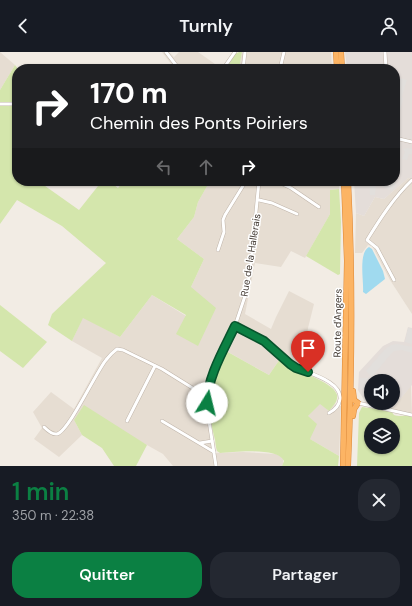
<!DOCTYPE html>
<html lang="fr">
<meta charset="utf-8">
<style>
:root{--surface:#171b24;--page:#242831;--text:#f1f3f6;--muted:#9ea1a6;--accent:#0b8043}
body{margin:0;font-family:"DM Sans",sans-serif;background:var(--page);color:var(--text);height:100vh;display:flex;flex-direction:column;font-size:15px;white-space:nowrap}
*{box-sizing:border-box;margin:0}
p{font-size:13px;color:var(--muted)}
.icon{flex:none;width:22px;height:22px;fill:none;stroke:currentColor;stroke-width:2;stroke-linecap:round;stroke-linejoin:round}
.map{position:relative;height:414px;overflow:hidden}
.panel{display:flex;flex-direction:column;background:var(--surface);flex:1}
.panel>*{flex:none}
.guide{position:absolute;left:12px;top:12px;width:388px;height:122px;border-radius:16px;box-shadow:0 1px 3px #0004;background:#202124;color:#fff;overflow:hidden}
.fabs{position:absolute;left:364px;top:322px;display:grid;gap:8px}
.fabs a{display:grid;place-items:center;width:36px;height:36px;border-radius:50%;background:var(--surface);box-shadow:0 1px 3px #0004;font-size:20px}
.pin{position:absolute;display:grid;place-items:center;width:34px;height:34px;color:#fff;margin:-41px -17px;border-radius:50% 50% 50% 0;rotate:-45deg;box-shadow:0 0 4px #0007}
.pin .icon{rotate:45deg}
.me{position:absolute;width:44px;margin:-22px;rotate:9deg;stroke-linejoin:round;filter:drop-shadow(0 0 3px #0008)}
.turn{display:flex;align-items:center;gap:14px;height:84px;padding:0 12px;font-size:18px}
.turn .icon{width:52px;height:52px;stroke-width:2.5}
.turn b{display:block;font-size:28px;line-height:34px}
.lanes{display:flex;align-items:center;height:38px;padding:0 12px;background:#0003;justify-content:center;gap:20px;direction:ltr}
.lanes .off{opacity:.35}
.round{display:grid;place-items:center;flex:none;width:42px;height:42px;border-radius:16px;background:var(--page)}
.headline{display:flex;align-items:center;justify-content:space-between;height:68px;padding:0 12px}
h1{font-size:24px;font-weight:600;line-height:30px;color:var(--accent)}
.action{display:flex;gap:8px;margin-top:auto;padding:8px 12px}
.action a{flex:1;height:46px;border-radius:16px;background:var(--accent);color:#fff;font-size:16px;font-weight:600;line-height:46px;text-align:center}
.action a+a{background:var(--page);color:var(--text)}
header{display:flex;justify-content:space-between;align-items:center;height:52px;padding:0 12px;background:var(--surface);font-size:18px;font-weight:600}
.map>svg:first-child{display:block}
.residential{fill:#e6ddd2}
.industrial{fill:#e4ddd9;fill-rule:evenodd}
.green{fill:#d4e6ac;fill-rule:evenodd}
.parking{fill:#e2dfdc}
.water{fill:#a0daef}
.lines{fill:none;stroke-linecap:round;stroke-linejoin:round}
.street-casing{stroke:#c0b5aa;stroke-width:4}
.highway-casing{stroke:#dc8634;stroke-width:6}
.street{stroke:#fff;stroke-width:3}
.highway{stroke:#fcb464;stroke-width:5}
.route-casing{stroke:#07532c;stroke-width:10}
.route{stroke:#0b8043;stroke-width:7}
.labels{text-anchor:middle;stroke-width:3;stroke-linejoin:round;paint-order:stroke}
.street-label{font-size:10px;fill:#443b34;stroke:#fff}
</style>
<header><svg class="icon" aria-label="back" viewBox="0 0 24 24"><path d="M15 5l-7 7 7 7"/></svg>Turnly<svg class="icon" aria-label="person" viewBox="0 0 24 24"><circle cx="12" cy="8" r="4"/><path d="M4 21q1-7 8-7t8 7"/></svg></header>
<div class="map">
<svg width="412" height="414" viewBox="0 0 412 414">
<rect width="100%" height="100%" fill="#f2ece4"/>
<g class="residential">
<polygon points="0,0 15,13 0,38"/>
<polygon points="162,0 169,0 174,5 179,0 198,0 222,17 175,17"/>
<polygon points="242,0 331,0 332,17 239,17"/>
<polygon points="408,126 412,127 412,262 390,228 372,194 368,193 362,201 355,201 356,161 364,164 375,145 384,147"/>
<polygon points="210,129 339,129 339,137 330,138 330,162 305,206 291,199 281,215 255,211 245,262 271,277 276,265 289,239 314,252 308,276 302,315 294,317 280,307 269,323 221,296 206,337 205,347 213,401 243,400 276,402 283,406 283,412 282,414 173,414 163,402 129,383 74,368 82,383 59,405 34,387 42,376 33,360 51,340 74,357 102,306 72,289 83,265 120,285 152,243 186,264 198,294 191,235 204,207 177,187 194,165 198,150"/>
<polygon points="411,333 412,362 392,357 405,341"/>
<polygon points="320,351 329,359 335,352 341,354 339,404 310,387 308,364"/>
</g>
<g class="industrial">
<polygon points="345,0 412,0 412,127 408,126 384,147 375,145 364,164 356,161 354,129 395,129 395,17 347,17"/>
<path d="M408,275L412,276V333L392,357L366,351L358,338L359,320L383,294L393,289L404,290ZM371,329H393V351H371Z"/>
</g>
<g class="green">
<polygon points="239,0 242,0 239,17 226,17 235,2"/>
<polygon points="15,13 18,17 17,17 17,129 38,129 79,158 102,129 109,129 118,136 124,129 210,129 198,150 194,165 177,187 204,207 191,235 216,256 198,294 176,282 186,263 152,243 120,285 83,266 72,289 48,273 52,262 106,211 62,174 17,148 0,172 0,38"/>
<polygon points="339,137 341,170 340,222 338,223 306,204 330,162 330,138"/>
<polygon points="0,253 47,290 23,316 0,299"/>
<path d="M226,299L269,323L280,307C284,311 290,315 295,318C304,321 335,332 337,343C338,350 333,354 329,359L320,352L308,364L317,372L310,387L339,404L338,414H282L284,409C278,395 233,400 220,401L217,399C215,394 216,389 214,384C205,346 210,334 226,299Z"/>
<polygon points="84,353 147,393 136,414 114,414 102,396 82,383 74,368"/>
<path d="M362,355L391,359L394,363C400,365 405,363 412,364V414H357L359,361ZM371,373H393V395H371Z"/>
</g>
<g class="parking">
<polygon points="395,25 407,28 402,44 403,48 400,59 395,57"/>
<polygon points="408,96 412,97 412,102 409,102 407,108 402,107 405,100 403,97"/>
<polygon points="369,129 390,129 397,132 392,139 376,132 375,143 370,143"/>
<polygon points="408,276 412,277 412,292 405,290"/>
<polygon points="397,292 412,295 412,301 402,298 394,299 390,303 372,325 366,319 384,298 391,293"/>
<polygon points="360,326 370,326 369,338 360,337"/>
</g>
<path class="water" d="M369,195L372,197L383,219L385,227L366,242L363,240C364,229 358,201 369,195Z"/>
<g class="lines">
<defs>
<g id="street">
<polyline points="166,0 179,17"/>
<polyline points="385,0 386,17"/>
<polyline points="223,17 235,0"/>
<polyline points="243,17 245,0"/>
<polyline points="280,17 284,0"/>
<polyline points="0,52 17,52"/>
<polyline points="395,86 412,90"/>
<polyline points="249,129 259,130"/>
<polyline points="276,129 291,136 319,155"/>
<polyline points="259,148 272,151 297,162"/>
<polyline points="218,198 224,180 223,168 225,163 246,129"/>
<path d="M394,228L377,196L367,188C380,167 394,145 412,128"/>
<path d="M235,274C246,279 260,285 270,293C277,299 282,307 290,312C301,320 342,327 340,347C339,354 335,358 329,361"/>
<polyline points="358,351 412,363"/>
<polyline points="127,369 155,314"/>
<polyline points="162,369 214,400"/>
<path d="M44,375C47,378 52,383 57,382C69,379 96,320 106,308C109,304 113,300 117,297L123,298L162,317L207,345"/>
<polyline points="200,391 212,389"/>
<polyline points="216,414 209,369 207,345 212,325 235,274 247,238 251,211 259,129"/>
</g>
<g id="highway">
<polyline points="336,0 337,17"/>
<polyline points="341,0 342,17"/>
<polyline points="353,364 354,357 358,351 354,348 353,339"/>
<polyline points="343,414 347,209 344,129"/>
<path d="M348,414C352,319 353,224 348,129"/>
</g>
</defs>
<use href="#street" class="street-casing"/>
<use href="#highway" class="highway-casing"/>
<use href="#street" class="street"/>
<use href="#highway" class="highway"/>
</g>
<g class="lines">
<defs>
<path id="route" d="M207,351C207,326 224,297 235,274L264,289L290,312L296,316L308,320"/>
</defs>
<use href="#route" class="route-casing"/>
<use href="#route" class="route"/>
</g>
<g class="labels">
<g class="street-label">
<text transform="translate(250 203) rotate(-81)" y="4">Rue de la Hallerais</text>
<text transform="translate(337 271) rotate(-89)" y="4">Route d'Angers</text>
</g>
</g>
</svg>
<div class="fabs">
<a><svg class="icon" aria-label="sound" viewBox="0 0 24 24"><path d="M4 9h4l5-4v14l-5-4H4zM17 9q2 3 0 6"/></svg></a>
<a><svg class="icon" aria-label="layers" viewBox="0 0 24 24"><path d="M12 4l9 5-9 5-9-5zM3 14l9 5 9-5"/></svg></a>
</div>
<div class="pin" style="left:308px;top:320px;background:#d93025"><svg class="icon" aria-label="arrive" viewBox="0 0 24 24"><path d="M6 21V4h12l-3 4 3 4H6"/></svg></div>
<svg class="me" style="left:207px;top:351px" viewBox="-20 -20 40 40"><circle r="19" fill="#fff"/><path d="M0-13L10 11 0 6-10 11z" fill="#0b8043"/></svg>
<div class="guide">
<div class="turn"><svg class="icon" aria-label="right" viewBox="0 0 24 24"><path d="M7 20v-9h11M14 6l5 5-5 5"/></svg><div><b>170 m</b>Chemin des Ponts Poiriers</div></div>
<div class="lanes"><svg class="icon off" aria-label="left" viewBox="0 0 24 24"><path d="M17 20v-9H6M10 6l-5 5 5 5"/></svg><svg class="icon off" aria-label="ahead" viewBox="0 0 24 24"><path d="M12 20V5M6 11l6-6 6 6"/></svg><svg class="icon" aria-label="right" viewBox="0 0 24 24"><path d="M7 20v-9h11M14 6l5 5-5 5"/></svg></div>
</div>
</div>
<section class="panel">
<div class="headline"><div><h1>1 min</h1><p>350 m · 22:38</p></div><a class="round"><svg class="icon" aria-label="close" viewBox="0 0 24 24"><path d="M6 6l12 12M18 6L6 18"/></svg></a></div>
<div class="action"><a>Quitter</a><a>Partager</a></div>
</section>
